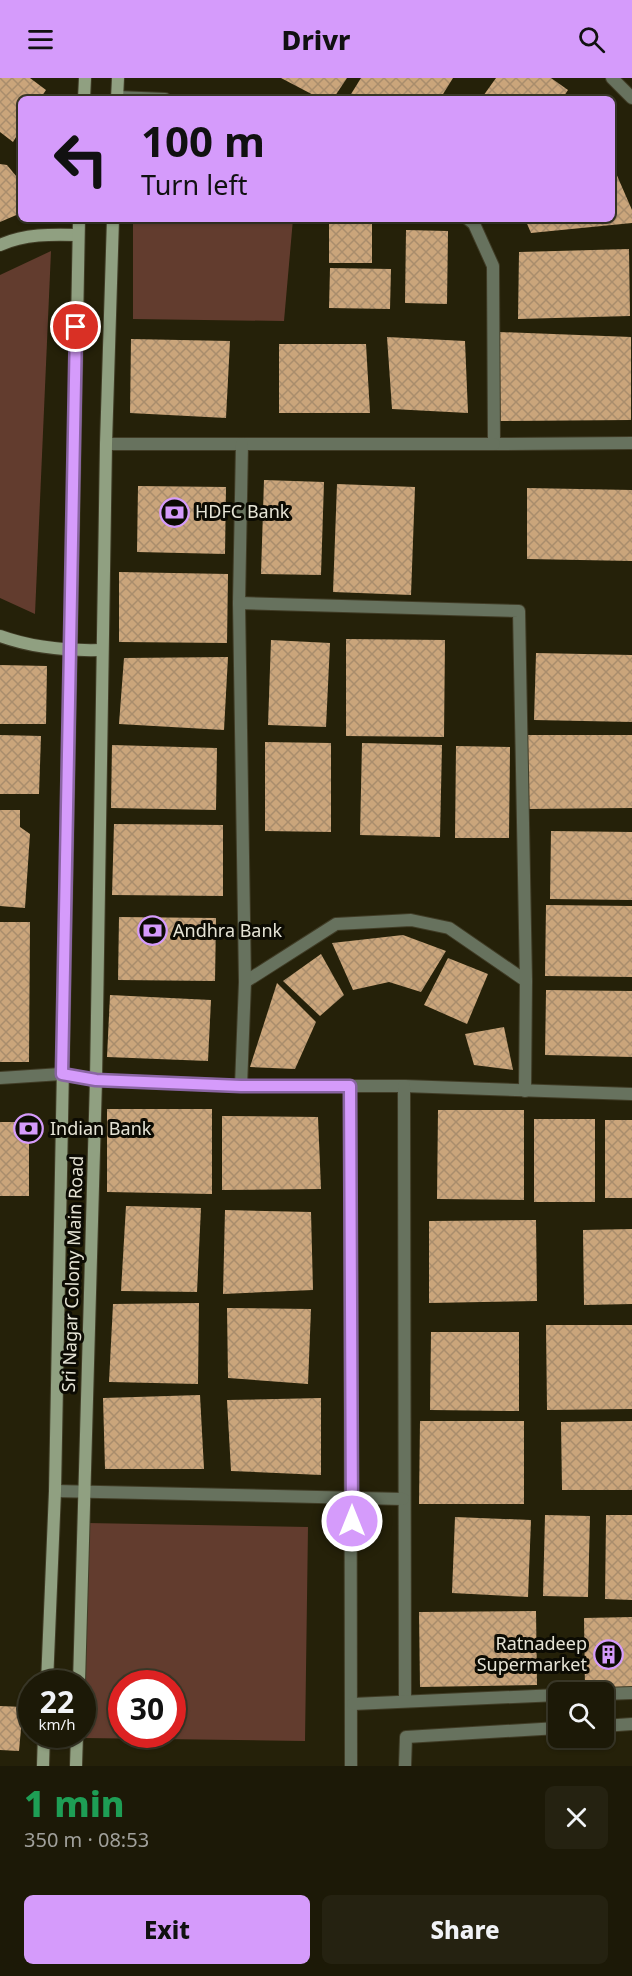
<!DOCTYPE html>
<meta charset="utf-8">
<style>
:root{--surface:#1c1907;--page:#252211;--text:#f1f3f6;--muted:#a0a09b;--line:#3a3828;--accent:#d59bfb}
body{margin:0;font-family:"Noto Sans",sans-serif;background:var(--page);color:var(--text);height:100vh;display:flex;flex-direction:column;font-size:22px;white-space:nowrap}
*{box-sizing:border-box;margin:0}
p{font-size:20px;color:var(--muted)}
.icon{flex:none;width:33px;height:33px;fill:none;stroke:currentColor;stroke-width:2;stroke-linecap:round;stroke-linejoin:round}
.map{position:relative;height:1688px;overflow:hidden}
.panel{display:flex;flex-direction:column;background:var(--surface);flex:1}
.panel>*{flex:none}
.top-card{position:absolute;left:18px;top:18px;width:597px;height:126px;border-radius:9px;box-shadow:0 2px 4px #0004,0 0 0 2px var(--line);background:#d59bfb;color:#111;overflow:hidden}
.buttons{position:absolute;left:548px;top:1604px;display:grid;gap:12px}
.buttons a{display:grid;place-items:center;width:66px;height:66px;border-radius:9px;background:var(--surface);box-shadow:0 2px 4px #0004,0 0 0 2px var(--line);font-size:30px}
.speed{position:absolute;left:18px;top:1592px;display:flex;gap:12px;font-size:30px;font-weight:700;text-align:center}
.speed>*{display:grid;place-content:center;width:78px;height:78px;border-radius:50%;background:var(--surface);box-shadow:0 2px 4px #0004,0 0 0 2px var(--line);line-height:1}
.speed small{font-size:15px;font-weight:400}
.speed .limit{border:9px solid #d22;background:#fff;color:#111}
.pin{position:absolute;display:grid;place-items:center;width:51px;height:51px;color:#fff;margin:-26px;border:3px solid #fff;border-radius:50%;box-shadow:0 2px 6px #0007}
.me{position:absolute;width:66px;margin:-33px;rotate:0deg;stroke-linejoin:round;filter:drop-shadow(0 0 4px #0008)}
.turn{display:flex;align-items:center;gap:21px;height:126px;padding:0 24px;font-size:27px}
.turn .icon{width:78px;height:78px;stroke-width:2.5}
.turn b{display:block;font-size:42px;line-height:51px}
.round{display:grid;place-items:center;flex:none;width:63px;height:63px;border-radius:9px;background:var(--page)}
.head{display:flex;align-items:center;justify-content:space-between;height:102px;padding:0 24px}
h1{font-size:36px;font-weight:800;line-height:45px;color:#1e9e55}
.action{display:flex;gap:12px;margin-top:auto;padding:12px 24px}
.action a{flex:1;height:69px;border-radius:9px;background:var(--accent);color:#111;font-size:24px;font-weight:800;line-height:69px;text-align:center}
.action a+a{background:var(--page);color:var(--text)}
header{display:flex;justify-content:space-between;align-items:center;height:78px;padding:0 24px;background:var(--accent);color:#111;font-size:27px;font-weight:800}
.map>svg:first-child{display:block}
.green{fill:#623c2e;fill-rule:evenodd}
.building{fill:url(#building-cross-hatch)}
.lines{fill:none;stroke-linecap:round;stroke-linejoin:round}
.street-casing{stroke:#403c26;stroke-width:14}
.secondary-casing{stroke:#403c26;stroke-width:14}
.street{stroke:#67725e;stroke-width:12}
.secondary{stroke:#90a081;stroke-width:12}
.route-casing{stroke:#8a65a3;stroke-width:15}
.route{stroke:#d59bfb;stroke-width:10}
.labels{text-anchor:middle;stroke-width:6;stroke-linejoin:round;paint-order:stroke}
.poi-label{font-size:18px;fill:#e6e4d6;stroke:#0c0b03;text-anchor:start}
.street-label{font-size:18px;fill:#e6e4d6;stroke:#0c0b03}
</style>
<header><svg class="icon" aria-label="menu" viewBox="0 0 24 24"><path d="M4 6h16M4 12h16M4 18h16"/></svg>Drivr<svg class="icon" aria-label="search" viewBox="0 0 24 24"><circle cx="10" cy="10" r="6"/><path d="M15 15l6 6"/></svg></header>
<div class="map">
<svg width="632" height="1688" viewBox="0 0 632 1688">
<defs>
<pattern id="building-cross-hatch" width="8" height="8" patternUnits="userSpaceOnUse" patternTransform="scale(1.5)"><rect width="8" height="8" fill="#caa57b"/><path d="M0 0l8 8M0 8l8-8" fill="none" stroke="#a98d6c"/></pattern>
</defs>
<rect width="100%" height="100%" fill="#252109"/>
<g class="green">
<polygon points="133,141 293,141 284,243 133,241"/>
<polygon points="51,173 35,536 0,520 0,197"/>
<path d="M87,1445L308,1449L305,1663L83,1660ZM122,1605H172V1656H122Z"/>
</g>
<g class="building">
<polygon points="0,0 30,0 46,12 40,21 21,21 21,51 13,64 0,54"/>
<polygon points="281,0 347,0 333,21 321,21"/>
<polygon points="361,0 453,0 440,21 348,21"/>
<polygon points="496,0 551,0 568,12 562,21 481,21"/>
<polygon points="0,86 7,87 21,104 21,135 0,144"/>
<polygon points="612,86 632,132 632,145 531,155 525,141 612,141"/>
<rect x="329" y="141" width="43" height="44"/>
<polygon points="406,152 448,153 447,226 405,225"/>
<polygon points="629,171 630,238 518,241 519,174"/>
<polygon points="330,190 391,191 390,231 329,230"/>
<polygon points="500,254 631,259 631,342 499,343"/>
<polygon points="387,259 465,263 468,335 392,331"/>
<polygon points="131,261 230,263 226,340 130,335"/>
<polygon points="279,266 366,266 370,335 279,335"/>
<polygon points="264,402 324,404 321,497 261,496"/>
<polygon points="337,406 415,409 411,517 333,514"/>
<polygon points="138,408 226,409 225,476 137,474"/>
<polygon points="527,410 632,412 632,483 527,481"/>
<polygon points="119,494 228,496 227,565 119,564"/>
<polygon points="346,561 445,562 444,659 346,658"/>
<polygon points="271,562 330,565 326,649 268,647"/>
<polygon points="536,575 632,577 632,644 534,642"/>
<polygon points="228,579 224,652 119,646 124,580"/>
<polygon points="0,587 47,588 46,646 0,646"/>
<polygon points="0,657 41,658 39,716 0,716"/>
<polygon points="527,657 632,657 632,730 527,731"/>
<polygon points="265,664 331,665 331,754 265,753"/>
<polygon points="362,665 442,667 440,759 360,757"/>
<polygon points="112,667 217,670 216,732 111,730"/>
<polygon points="456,668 510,669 509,760 455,760"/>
<polygon points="0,732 20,732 20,749 30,756 25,830 0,828"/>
<polygon points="114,746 223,747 223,818 112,817"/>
<polygon points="551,753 632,754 632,822 550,821"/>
<polygon points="546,827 632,828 632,899 545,898"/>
<polygon points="119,839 216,840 215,903 118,902"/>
<polygon points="0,844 30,844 29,984 0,984"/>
<polygon points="403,857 446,873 421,914 389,904 353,912 332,865"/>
<polygon points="321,876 344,917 320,938 283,903"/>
<polygon points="448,880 488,896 467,946 424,927"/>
<polygon points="277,905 316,944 295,991 250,989"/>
<polygon points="546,912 632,913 632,979 545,977"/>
<polygon points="110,917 211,922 208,983 107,979"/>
<polygon points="504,949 513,992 474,987 465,956"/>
<polygon points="107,1031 212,1031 212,1116 107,1114"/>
<polygon points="438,1032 524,1032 524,1122 437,1121"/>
<polygon points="222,1038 318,1039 321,1111 222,1112"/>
<rect x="534" y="1041" width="61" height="83"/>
<rect x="605" y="1042" width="27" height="78"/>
<rect x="0" y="1044" width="29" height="74"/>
<polygon points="126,1128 201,1130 197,1214 121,1213"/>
<polygon points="225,1132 311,1134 313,1212 223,1216"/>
<polygon points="536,1142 537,1223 429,1225 429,1143"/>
<polygon points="632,1151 632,1226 584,1227 583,1152"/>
<polygon points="199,1225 198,1306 109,1304 113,1226"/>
<polygon points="227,1230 311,1231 308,1306 228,1300"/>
<polygon points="546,1247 632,1247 632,1331 547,1332"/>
<polygon points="431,1254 519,1254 519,1333 430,1332"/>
<polygon points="200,1317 204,1391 105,1391 103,1320"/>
<polygon points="321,1320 321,1397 231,1393 227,1322"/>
<polygon points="420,1343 524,1343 524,1426 419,1426"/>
<polygon points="632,1343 632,1412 562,1412 561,1344"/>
<polygon points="545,1437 590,1438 588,1519 543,1518"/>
<polygon points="606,1437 632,1437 632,1522 605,1521"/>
<polygon points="455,1439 531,1442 528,1519 452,1515"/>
<polygon points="536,1533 537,1607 420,1609 419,1534"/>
<polygon points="632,1539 632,1611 585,1612 584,1540"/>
<polygon points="0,1628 23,1629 19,1673 0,1672"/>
</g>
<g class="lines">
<defs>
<g id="street">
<polyline points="612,0 632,20"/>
<polyline points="117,19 165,21"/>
<polyline points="468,141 474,146 493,188 494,366 632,365"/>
<polyline points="106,366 494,366"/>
<polyline points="239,525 242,366"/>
<polyline points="245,904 336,846 411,842 449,850 526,903"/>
<polyline points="0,1000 61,996 96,1002 241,1008 404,1008 632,1016"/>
<polyline points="241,1008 245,904 239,525 519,533 526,903 525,1013"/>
<polyline points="350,1008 351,1688"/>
<polyline points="404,1008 405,1623"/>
<polyline points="55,1413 403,1421"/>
<polyline points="603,1616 632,1615"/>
<polyline points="353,1626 558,1617"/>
<polyline points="603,1648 632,1646"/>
<polyline points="405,1688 406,1659 558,1650"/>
</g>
<g id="secondary">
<polyline points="84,21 85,0"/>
<polyline points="117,21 118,0"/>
<path d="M0,167C24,156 52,156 78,157"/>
<path d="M0,558C33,570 67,573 102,572"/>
<polyline points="47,1605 55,1413 79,141"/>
<polyline points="79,1605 96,1002 106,366 113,141"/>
<polyline points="43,1688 44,1656"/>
<polyline points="76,1688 77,1656"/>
</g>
</defs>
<use href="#street" class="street-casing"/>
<use href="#secondary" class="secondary-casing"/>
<use href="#street" class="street"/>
<use href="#secondary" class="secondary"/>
</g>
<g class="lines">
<defs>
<polyline id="route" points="76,249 62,996 96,1002 241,1008 350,1008 352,1443"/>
</defs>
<use href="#route" class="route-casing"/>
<use href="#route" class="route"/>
</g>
<defs>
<symbol id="bank-ring" viewBox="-11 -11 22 22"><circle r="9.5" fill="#0c0b03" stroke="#d59bfb" stroke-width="1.5"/><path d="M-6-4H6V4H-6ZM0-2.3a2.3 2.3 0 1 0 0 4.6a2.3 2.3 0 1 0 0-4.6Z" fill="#d59bfb"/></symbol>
<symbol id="building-ring" viewBox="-11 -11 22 22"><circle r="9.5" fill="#0c0b03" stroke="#d59bfb" stroke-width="1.5"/><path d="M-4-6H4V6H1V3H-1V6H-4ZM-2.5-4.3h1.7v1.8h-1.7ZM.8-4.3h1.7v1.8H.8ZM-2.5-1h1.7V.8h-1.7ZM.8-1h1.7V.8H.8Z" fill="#d59bfb"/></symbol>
</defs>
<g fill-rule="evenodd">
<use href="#bank-ring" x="158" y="418" width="33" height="33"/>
<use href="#bank-ring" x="136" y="836" width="33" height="33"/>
<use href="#bank-ring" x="12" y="1034" width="33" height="33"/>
<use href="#building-ring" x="592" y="1560" width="33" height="33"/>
</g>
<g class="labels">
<g class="poi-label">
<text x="195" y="440">HDFC Bank</text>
<text x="173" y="859">Andhra Bank</text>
<text x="50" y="1057">Indian Bank</text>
<text x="587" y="1572" text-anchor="end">Ratnadeep<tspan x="587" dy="21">Supermarket</tspan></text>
</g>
<g class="street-label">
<text transform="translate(73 1196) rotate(-88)" y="6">Sri Nagar Colony Main Road</text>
</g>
</g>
</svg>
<div class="buttons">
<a><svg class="icon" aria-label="search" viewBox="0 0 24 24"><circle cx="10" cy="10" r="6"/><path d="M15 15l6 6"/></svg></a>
</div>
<div class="speed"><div>22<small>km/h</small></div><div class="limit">30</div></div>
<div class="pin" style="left:76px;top:249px;background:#d93025"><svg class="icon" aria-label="arrive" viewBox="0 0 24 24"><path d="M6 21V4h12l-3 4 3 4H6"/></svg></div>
<svg class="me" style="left:352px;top:1443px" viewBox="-20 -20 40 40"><circle r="17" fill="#d59bfb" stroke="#fff" stroke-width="3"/><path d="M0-11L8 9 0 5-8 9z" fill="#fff"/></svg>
<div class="top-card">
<div class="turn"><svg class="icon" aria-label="left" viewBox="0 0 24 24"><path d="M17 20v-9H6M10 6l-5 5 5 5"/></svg><div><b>100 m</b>Turn left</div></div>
</div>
</div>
<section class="panel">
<div class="head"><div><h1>1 min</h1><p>350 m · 08:53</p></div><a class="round"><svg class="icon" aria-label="close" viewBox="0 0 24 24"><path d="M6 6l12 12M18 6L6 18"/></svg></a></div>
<div class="action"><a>Exit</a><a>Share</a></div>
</section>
